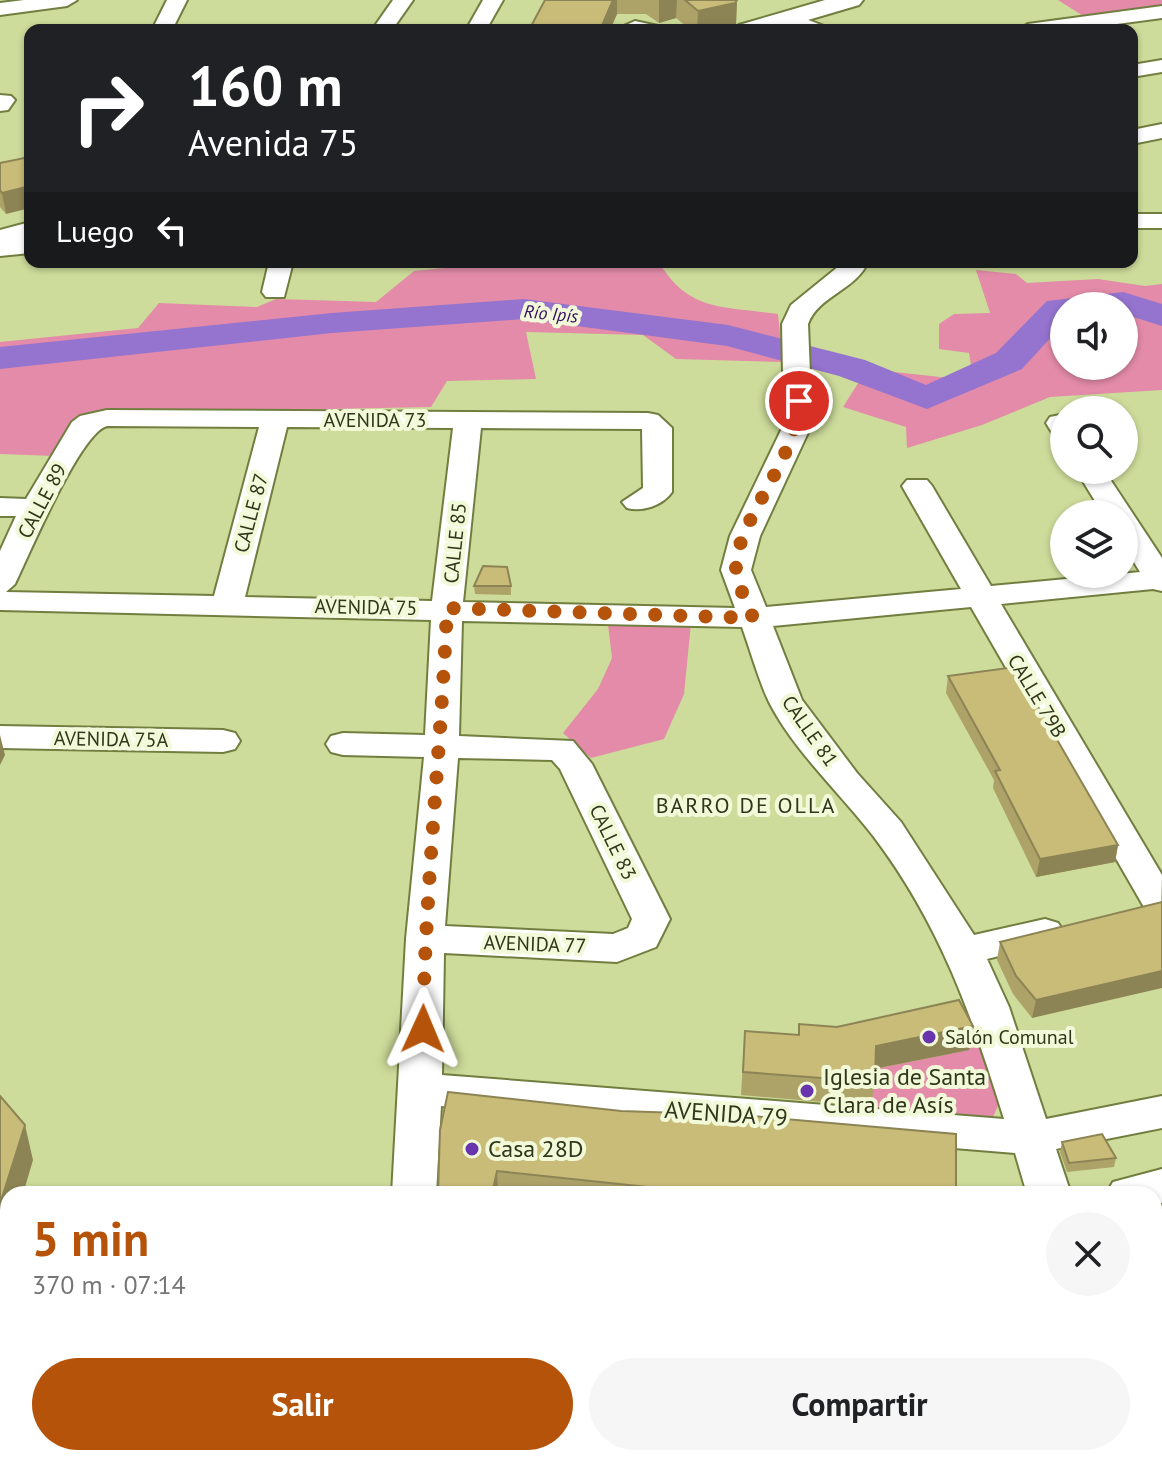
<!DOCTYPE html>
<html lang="es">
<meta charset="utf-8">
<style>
:root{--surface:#fff;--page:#f6f6f6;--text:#202124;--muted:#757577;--accent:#b45309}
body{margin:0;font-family:"PT Sans",sans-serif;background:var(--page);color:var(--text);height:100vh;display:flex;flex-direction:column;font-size:30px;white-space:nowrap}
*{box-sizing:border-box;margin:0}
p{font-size:26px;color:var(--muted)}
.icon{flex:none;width:44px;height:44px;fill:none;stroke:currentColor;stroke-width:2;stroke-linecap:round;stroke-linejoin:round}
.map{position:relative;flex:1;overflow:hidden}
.details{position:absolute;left:0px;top:1186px;width:1162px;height:280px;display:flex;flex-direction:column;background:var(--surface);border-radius:24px 24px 0 0;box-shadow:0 2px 6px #0004}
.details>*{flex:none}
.hud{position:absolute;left:24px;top:24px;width:1114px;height:244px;border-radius:16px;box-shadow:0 2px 6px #0004;background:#202124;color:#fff;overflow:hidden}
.fabs{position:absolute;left:1050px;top:292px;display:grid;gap:16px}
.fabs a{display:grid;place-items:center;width:88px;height:88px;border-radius:50%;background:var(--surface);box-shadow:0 2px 6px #0004;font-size:40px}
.pin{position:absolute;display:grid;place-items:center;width:68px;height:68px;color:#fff;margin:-34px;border:4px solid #fff;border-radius:50%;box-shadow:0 2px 8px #0007}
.me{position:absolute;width:88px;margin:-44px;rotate:1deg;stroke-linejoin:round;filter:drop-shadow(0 0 6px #0008)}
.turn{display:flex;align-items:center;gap:28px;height:168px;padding:0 32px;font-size:36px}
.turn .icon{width:104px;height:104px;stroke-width:2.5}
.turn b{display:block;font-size:56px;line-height:68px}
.then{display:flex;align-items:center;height:76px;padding:0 32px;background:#0003;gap:16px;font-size:30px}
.round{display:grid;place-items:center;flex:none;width:84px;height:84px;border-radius:42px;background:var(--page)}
.head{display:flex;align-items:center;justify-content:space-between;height:136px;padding:0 32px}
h1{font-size:48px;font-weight:600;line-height:60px;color:var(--accent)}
.cta{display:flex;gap:16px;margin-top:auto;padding:16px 32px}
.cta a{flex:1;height:92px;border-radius:48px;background:var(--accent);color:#fff;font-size:32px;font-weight:600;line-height:92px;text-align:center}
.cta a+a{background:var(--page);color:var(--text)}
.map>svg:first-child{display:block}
.green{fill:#e38ba9;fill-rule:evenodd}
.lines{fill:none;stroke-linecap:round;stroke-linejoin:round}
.river{fill:#9474ce;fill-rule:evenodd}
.minor-casing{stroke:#717e3f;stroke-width:4}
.major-casing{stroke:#717e3f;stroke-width:4}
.minor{fill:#fff;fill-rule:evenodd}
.major{fill:#fff;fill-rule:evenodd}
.wall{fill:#ada268}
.shaded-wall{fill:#8d8455}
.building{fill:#c9bc79;stroke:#8d8455;stroke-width:2}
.route{stroke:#b45309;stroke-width:14;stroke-dasharray:0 25.2}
.poi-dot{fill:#6835ad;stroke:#f1f9d8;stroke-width:3}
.labels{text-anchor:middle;stroke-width:8;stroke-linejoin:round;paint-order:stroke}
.far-water-label{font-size:18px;font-style:italic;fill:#360f62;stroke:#f1f9d8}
.street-label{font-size:20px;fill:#30361b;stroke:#f1f9d8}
.poi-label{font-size:20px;fill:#30361b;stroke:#f1f9d8;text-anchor:start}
.neighbourhood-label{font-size:22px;letter-spacing:2px;fill:#30361b;stroke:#f1f9d8}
.near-poi-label{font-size:24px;fill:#30361b;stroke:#f1f9d8;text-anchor:start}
.near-street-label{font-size:24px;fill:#30361b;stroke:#f1f9d8}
</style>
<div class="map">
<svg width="1162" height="1466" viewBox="0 0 1162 1466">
<rect width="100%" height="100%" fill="#cddc9a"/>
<g class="green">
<polygon points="1058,0 1162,0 1162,8 1088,19"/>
<path d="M506,262H659C689,313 725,306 778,314L783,362L676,359L643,335L526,332L536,379L447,381L431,407L89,414L69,423L55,456L0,454V342L138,328L159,303L257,307L276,299L376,302L414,271Z"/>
<path d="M976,270L1016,274L1027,283L1098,279L1145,286L1162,284V390L1050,397L982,425L907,448L906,427L843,407L867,369L958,379L972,371L969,353L939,349V324L954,314L990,313ZM1124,306V366H1064V306Z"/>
<polygon points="692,613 684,694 664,739 591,758 563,733 598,689 612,658 607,616"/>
<polygon points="969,1021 983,1046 1000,1101 993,1117 858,1115 855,1073 968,1050"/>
</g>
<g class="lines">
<polygon class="river" points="1123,292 1162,304 1162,326 1124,314 1124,306 1064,306 1064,323 1022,369 927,409 839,376 727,346 524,319 332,333 0,369 0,347 332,313 524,299 728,325 865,360 926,385 996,353 1047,301"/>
<defs>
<g id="minor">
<polygon points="24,0 77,0 67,6 0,15 0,3"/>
<polygon points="167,0 187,0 172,30 152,30"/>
<polygon points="393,0 413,0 392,30 372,30"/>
<polygon points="483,0 503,0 486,30 466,30"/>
<polygon points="1162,6 1162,18 1072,30 1018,30 1028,24"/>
<path d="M790,13L824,26L827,30C810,30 793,32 780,19Z"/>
<polygon points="635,21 658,26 661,30 615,30"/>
<polygon points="1162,60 1162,72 1132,77 1132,65"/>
<polygon points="0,95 11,96 15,100 8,110 0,111"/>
<polygon points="1162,124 1162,138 1132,144 1132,130"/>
<rect x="1132" y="214" width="30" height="14"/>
<polygon points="30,239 30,253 0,256 0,242"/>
<polygon points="269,262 293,262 284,297 266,297 262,292"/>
<path d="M844,262H868C856,290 818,296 808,324L812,424L760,536L751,570L766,607L961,589L902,486L907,480H927L932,486L991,586L1140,572L1124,546V514H1103L1076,470H1104L1162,558V591L1153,589L1001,604L1162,875L1161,918L1148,914L971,607L773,626L802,700L857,773L901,822L974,935L1045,919L1058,923L1064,932L1058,941L987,959L1009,1007L1046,1119L1162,1096V1128L1056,1149L1071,1194H1027L1015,1153L441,1106L436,1194H392L406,939L424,757L343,755L331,752L326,744L331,736L343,733L425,735L431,620L0,610V551L16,516H0V498L26,499L72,422L80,416L107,410L648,413L658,415L672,428V492C662,506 642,512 627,508L622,502L643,488L642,429L481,428L463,602L735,608L721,570L730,536L784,424L782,324L791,305ZM107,426L259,427L214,596L6,592L15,584C29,555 80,433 107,426ZM287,427L453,428L432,601L245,597ZM462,621L742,627C751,652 758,679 769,702C794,751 841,794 874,837C941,926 972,1016 1004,1119L442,1075L444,953L617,962L656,947L670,919L592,764L573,741L459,736ZM458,758L552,760L560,769L632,919L628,928L613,934L445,926Z"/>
<polygon points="1060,415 1064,416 1064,438 1054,436 1046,423 1050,417"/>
<polygon points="0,726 223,730 235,733 240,741 235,749 223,752 0,748"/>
<polygon points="1162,1169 1162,1203 1154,1205 1154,1194 1106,1194 1113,1182"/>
<polygon points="368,1458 416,1458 415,1466 367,1466"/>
<polygon points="1104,1458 1152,1458 1154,1466 1106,1466"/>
</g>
<g id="major">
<polygon points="825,0 863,0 859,5 774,30 736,30 739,25"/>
<polygon points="30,222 30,240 0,248 0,230"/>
</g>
</defs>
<use href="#minor" class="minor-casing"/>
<use href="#major" class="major-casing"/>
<use href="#minor" class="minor"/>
<use href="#major" class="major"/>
</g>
<g class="wall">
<polygon points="545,0 737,0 736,24 734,28 723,30 691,30 676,18 659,23 646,14 617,14 610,30 529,30"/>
<polygon points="0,163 6,214 0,207"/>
<polygon points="474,586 511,586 511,595 475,594"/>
<polygon points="948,676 1118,845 1115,862 1036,877 993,788 994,780 946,693"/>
<polygon points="1162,902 1032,1018 1013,994 997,960 1000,942"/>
<polygon points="799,1024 837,1027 973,1026 969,1050 875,1069 872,1102 859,1101 858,1105 741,1095 745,1031 798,1035"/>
<polygon points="440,1130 956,1194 545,1194 498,1189 497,1194 438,1194"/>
<polygon points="1062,1142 1116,1158 1114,1167 1067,1172 1060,1152"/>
</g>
<g class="shaded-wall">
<polygon points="613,0 617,0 617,14 610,30 600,30"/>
<polygon points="659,0 677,0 676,18 659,23"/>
<polygon points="737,0 736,24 734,28 723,30 697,30 698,11"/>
<polygon points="30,186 30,208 6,214 2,193"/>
<polygon points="0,735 5,755 0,765"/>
<polygon points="1118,845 1115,862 1036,877 1040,859"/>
<polygon points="1162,971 1162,988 1032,1018 1036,1000"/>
<polygon points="973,1026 969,1050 873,1069 876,1046"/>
<polygon points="25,1125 33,1160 23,1194 8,1194 8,1244 0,1271 0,1204"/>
<polygon points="497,1171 498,1189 497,1194 492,1194"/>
</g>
<g class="building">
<polygon points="545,0 613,0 600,30 529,30"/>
<polygon points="685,0 737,0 735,3 698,11"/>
<polygon points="24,158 30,164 30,186 2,193 0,190 0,163"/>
<polygon points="483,566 507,567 511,586 474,586"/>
<polygon points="1015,667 1118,845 1040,859 995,771 1000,770 948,676"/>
<polygon points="1162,902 1162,971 1036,1000 1016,976 1000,942"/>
<polygon points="959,1000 973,1026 876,1046 875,1079 861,1078 861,1081 743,1072 745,1031 799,1035 799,1024 837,1027"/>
<polygon points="448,1092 621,1111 740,1115 956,1134 956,1194 714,1194 497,1171 492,1194 438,1194 440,1130"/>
<polygon points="0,1096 25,1125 0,1204"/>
<polygon points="1102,1134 1116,1158 1069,1163 1062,1142"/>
</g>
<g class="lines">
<path class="route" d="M423,1029C425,889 441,749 447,608L753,618C748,604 737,585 736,570C734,523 798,459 799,401"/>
</g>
<g class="poi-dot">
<circle cx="929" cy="1037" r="8"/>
<circle cx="807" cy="1091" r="8"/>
<circle cx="472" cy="1149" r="8"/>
</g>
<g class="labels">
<g class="far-water-label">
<text transform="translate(551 314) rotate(6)" y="6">Río Ipís</text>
</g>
<g class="street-label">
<text x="375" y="427">AVENIDA 73</text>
<text transform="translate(42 501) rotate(-62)" y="7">CALLE 89</text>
<text transform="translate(251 513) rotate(-75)" y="7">CALLE 87</text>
<text transform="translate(455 543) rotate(-84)" y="7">CALLE 85</text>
<text transform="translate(366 607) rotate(1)" y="7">AVENIDA 75</text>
<text transform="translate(1037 696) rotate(59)" y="7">CALLE 79B</text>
<text transform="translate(810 731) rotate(55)" y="7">CALLE 81</text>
<text transform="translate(111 739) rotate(1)" y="7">AVENIDA 75A</text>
<text transform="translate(613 842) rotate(64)" y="7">CALLE 83</text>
<text transform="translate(535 944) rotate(2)" y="7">AVENIDA 77</text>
</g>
<g class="poi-label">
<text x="945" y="1044">Salón Comunal</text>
</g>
<g class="neighbourhood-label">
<text x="746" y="813">BARRO DE OLLA</text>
</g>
<g class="near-poi-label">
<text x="823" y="1085">Iglesia de Santa<tspan x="823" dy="28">Clara de Asís</tspan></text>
<text x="488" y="1157">Casa 28D</text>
</g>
<g class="near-street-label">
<text transform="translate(726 1114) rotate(4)" y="8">AVENIDA 79</text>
</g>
</g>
</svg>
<div class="fabs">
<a><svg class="icon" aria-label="sound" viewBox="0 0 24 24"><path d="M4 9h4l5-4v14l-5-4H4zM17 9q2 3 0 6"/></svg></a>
<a><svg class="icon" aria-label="search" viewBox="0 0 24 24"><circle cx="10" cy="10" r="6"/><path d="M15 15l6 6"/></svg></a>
<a><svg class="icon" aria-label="layers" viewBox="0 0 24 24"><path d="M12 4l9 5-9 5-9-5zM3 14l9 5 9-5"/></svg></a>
</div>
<div class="pin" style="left:799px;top:401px;background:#d93025"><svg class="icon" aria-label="arrive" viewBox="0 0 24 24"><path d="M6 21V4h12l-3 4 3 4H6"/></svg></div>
<svg class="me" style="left:423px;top:1029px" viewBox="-20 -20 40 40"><path d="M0-17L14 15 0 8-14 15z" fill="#b45309" stroke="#fff" stroke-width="4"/></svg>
<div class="hud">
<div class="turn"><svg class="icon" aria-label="right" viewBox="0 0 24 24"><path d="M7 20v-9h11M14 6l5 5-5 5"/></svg><div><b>160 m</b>Avenida 75</div></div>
<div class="then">Luego<svg class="icon" aria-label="left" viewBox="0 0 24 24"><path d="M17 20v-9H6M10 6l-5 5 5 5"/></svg></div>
</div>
<section class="details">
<div class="head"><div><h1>5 min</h1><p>370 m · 07:14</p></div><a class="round"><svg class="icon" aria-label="close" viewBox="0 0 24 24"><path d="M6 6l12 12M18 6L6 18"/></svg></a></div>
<div class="cta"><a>Salir</a><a>Compartir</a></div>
</section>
</div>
